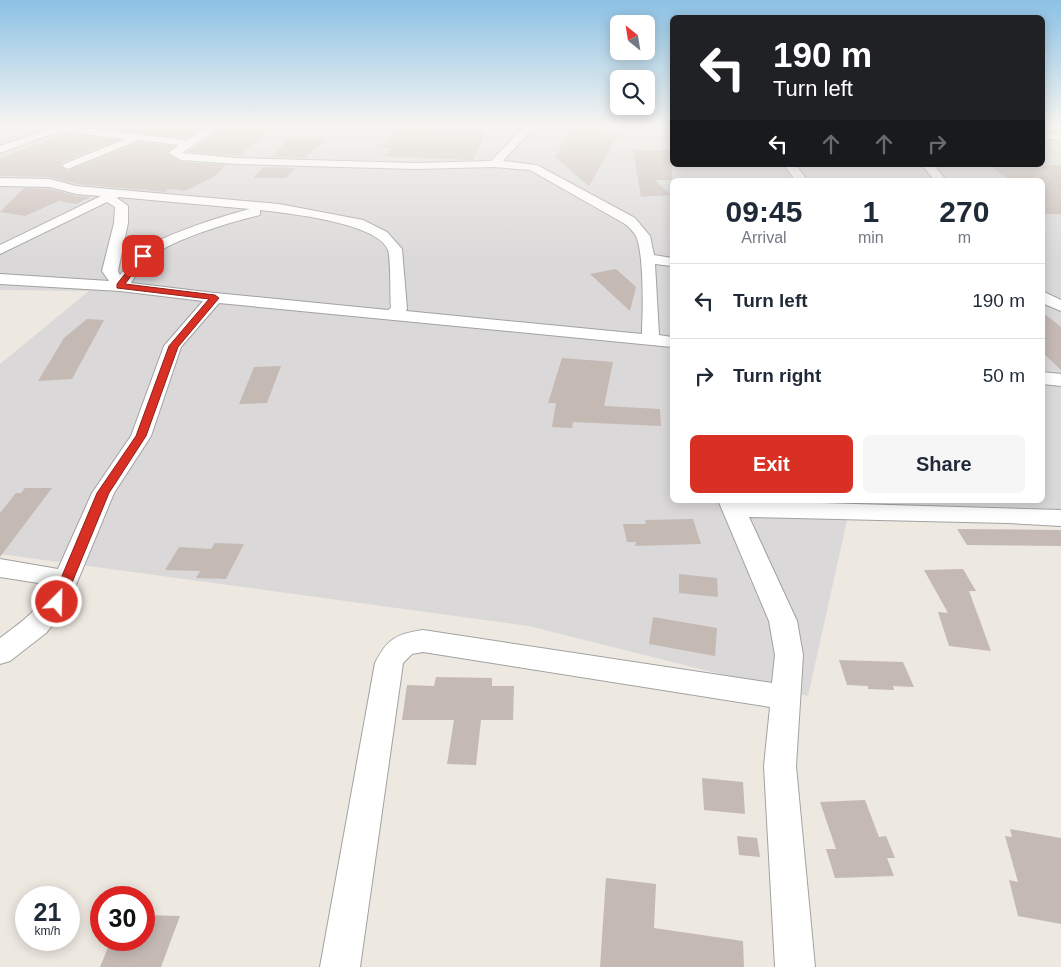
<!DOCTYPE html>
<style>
:root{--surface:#fff;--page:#f6f6f7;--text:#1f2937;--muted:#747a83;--line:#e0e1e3;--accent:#d93025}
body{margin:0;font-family:Arial,sans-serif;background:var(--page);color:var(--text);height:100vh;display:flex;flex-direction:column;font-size:19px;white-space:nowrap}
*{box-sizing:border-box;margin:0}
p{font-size:16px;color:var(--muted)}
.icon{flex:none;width:28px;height:28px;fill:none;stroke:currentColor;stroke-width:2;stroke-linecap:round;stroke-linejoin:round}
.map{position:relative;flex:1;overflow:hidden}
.drawer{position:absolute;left:670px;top:178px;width:375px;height:325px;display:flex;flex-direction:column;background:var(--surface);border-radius:8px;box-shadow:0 2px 12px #0003}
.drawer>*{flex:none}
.guide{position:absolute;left:670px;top:15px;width:375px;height:152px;border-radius:8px;box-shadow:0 2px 12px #0003;background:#202124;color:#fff;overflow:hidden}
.needle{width:32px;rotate:330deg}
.controls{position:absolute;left:610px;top:15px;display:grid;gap:10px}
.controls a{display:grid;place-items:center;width:45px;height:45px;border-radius:8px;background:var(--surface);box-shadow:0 2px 12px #0003;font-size:25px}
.speed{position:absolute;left:15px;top:886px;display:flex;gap:10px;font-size:25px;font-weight:700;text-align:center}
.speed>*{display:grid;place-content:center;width:65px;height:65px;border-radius:50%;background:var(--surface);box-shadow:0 2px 12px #0003;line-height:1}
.speed small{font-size:12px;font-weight:400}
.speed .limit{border:8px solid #d22;background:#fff;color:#111}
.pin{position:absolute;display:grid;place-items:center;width:42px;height:42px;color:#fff;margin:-21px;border-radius:10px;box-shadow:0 2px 8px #0006}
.me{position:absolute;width:55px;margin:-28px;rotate:23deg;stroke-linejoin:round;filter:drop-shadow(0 0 4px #0008)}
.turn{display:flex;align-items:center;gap:18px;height:105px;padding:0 20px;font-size:22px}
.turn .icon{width:65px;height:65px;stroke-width:2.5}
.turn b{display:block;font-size:35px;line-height:42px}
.lanes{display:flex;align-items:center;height:48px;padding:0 20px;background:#0003;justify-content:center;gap:25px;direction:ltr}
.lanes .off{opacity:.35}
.eta{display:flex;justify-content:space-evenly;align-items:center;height:85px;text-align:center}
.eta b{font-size:30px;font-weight:800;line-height:35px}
.primary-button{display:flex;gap:10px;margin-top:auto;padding:10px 20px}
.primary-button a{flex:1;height:58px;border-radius:8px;background:var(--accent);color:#fff;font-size:20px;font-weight:800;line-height:58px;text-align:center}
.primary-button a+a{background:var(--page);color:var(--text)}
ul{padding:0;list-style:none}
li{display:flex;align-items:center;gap:15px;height:75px;padding:0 20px;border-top:1px solid var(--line)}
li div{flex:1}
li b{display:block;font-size:19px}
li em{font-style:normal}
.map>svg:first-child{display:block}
.residential{fill:#dad8d8;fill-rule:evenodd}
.building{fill:#c5b9b4}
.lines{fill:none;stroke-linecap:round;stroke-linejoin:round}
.minor-casing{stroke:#a2a2a2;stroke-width:2}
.minor{fill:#fff;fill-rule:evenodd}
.route{fill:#d93025;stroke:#8d1f18}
</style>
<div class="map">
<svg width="1061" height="967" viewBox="0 0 1061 967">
<rect width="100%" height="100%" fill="#ede8e0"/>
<path class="residential" d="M0,127H672V165H1042L1043,127H1061V527L850,507L808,696L529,626L0,554V364L89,291L0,290ZM672,180H1042V500H672Z"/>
<g class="building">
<polygon points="88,127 205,127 187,138"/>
<polygon points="219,127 276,127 239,156 188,152 218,132"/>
<polygon points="584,127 604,127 600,134 618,135 589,186 555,157 571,130 582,130"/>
<polygon points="399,128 442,129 486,131 473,160 383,156 392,148 381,148"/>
<polygon points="65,134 118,140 63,162 60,166 67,171 139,142 174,146 166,154 181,162 227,165 212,178 185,191 170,189 165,192 76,184 50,177 0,176 0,158"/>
<polygon points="289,138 324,140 305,158 272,157"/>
<polygon points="633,150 672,150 672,180 655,180 670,195 641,197"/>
<polygon points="989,165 1061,165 1061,214 1042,214 1042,180 1010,180"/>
<polygon points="263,167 296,168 286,178 253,178"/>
<polygon points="24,188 50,189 76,196 91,197 76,204 59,201 25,216 0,212"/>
<polygon points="616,269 636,287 630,311 590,274"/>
<polygon points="1042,312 1061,327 1061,370 1042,352"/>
<polygon points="87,319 104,320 72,379 38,381 64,338"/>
<polygon points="562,358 613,362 604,406 660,409 661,426 573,422 572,428 552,427 556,403 548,403"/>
<polygon points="281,366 267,403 239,404 254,367"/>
<polygon points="25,488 52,488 0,557 0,513 16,493 21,493"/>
<polygon points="693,519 701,544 635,546 636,542 627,542 623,524 646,524 645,520"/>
<polygon points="957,529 1061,530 1061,546 967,545"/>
<polygon points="215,543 244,544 226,579 196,578 200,571 165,570 179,547 211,549"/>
<polygon points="963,569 976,591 969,591 991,651 949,646 938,612 948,613 924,570"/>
<polygon points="679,574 717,578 718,597 679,593"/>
<polygon points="653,617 717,628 715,656 649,644"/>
<polygon points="839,660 903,662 914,687 893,686 894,690 868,689 868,686 847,685"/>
<polygon points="436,677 492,678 492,686 514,686 513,720 481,720 476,765 447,764 454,720 402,720 407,685 434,686"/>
<polygon points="702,778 743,782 745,814 704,810"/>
<polygon points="865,800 879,837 886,836 895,858 887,858 894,876 835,878 826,849 836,849 820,802"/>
<polygon points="1010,829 1061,838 1061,924 1018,916 1009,880 1018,882 1005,836 1012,837"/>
<polygon points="737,836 757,838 760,857 739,855"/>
<polygon points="606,878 656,884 654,928 743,941 744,967 600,967"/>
<polygon points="144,915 180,916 161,967 100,967 111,940 144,940"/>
</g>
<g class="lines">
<defs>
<g id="minor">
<path d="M53,127H74L187,140L208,127H217V130L182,153L236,158L415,163L491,161L524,127H534L503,161L537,165L635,218L650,236L654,255L672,258V266L655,264L659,335L672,337V347L219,303L181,347L151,436L114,493L66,609L46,633L10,661L0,664V638C20,623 41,609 51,585L0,577V559L58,569L92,493L131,436L164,346L203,301L120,291L0,284V274L109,281L102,271L114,223L115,207L107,202L0,254V245L101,196L76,194L50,187L0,186V178L50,179L76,186L279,204L363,220L387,232L402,249L407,309L406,311L642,334V330C643,308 644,254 636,236C633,231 629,227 625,224L530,170L494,167L415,169L236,164L181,160L168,153L179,145L139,140L68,169L62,166L64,164L125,139L60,131L0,153V146ZM117,198L118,197L250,209C225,215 155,237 137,254C131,260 126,268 120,275L118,271L128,223V206ZM260,210C287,213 378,223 388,250C391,259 390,296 391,308L388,310L215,293L131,283C136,275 142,264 149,258C173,239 230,222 260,215Z"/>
<polygon points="1042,132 1061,134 1061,140 1042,138"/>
<polygon points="784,165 796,165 807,180 795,180"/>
<polygon points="922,165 934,165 946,180 934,180"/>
<polygon points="1042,291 1061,300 1061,311 1042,303"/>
<polygon points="1042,372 1061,374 1061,386 1042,384"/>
<path d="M718,500L1061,510V526L1007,523L749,517L797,621L803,655L796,766L815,967H775L764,766L770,707L423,652L412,654L403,663L360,967H320L375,663C387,639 396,634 423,630L772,683L775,655L769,621Z"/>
</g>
</defs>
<use href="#minor" class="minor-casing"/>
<use href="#minor" class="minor"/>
</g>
<linearGradient id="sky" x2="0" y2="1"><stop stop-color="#8bc1e4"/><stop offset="0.48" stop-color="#f7f5f1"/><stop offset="1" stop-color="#f7f5f1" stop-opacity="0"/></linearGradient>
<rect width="1061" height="262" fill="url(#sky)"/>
<polygon class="route" points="143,254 146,256 125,284 215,295 219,298 178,347 146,436 109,493 64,602 62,606 53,606 51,602 97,493 136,436 169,346 209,299 117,288 117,284 140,255"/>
</svg>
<div class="controls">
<a><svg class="needle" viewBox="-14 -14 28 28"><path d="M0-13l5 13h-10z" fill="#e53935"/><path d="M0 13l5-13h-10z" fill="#747a83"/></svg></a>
<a><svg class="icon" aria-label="search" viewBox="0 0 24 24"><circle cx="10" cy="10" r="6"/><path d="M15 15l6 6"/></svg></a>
</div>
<div class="speed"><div>21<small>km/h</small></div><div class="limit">30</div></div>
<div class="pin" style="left:143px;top:256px;background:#d93025"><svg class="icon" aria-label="arrive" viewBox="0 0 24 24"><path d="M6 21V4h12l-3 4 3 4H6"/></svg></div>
<svg class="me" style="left:57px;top:602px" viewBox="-20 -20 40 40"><circle r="17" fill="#d93025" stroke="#fff" stroke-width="3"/><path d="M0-11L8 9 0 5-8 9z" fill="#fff"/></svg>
<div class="guide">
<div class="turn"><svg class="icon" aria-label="left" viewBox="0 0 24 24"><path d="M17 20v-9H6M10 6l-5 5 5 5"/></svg><div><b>190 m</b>Turn left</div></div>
<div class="lanes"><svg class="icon" aria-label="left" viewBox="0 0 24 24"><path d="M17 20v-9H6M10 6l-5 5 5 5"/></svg><svg class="icon off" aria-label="ahead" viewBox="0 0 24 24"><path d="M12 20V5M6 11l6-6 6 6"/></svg><svg class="icon off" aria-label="ahead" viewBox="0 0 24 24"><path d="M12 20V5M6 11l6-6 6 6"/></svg><svg class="icon off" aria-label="right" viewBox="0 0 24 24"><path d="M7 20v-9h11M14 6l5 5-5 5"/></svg></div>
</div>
<section class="drawer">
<div class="eta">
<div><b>09:45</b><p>Arrival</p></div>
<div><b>1</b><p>min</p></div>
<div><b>270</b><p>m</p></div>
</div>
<ul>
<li><svg class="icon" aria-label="left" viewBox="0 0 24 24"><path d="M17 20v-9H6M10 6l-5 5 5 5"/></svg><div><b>Turn left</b></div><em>190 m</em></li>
<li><svg class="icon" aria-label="right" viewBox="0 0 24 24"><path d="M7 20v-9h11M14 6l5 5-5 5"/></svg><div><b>Turn right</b></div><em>50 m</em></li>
</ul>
<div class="primary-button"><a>Exit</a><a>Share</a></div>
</section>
</div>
